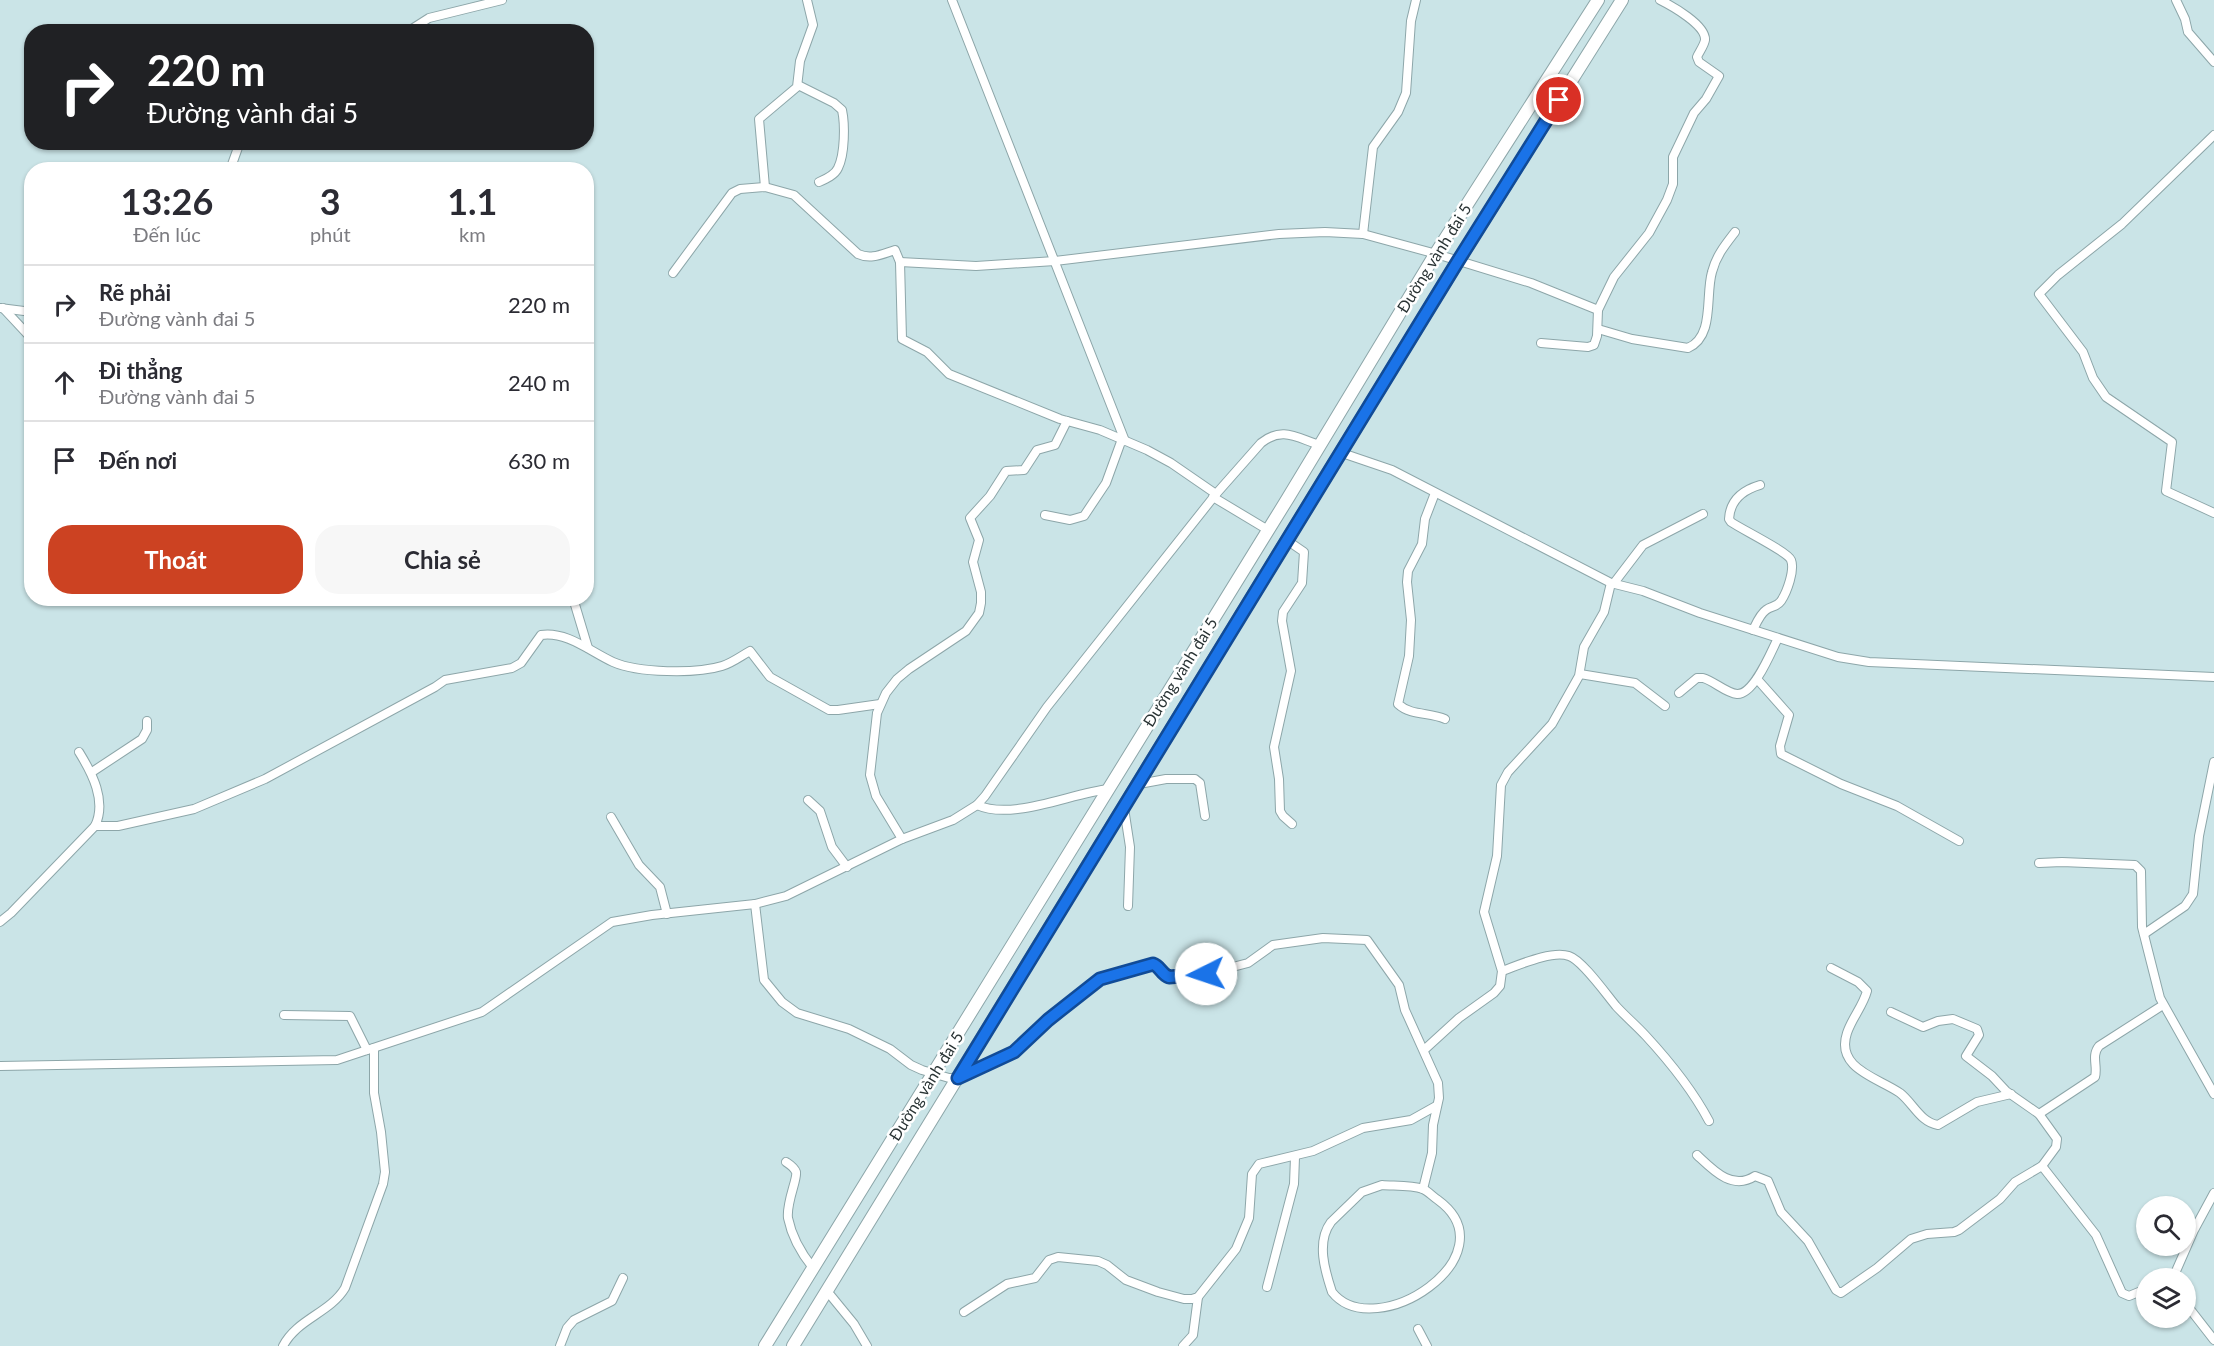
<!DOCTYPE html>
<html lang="vi">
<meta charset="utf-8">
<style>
:root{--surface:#fff;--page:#f7f7f7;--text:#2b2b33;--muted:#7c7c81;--line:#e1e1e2;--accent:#cc4222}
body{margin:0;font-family:Lato,sans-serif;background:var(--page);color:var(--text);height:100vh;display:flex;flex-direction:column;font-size:22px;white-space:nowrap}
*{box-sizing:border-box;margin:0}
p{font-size:20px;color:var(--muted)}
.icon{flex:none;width:33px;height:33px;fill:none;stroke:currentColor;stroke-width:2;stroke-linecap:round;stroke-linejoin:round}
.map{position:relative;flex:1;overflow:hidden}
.drawer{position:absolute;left:24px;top:162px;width:570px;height:444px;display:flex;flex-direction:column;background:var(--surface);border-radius:24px;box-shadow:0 2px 4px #0004}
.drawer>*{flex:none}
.top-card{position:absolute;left:24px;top:24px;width:570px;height:126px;border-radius:24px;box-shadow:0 2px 4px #0004;background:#202124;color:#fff;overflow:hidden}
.tools{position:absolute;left:2136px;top:1196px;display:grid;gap:12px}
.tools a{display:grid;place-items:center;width:60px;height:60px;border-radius:50%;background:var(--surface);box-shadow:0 2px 4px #0004;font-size:30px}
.pin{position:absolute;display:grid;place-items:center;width:51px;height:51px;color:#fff;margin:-26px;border:3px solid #fff;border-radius:50%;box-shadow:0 2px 6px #0007}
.me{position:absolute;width:66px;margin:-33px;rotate:266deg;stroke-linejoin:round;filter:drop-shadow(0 0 4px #0008)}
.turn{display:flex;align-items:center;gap:21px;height:126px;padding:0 24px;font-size:27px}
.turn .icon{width:78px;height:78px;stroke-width:2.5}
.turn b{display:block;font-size:42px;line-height:51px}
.eta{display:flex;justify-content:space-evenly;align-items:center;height:102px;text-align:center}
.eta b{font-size:36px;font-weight:700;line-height:42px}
.primary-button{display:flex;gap:12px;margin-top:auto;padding:12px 24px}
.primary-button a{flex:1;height:69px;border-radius:24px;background:var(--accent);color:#fff;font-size:24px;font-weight:700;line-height:69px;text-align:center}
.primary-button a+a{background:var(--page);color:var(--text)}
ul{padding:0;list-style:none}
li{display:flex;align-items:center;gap:18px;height:78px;padding:0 24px;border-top:2px solid var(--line)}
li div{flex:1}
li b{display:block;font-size:22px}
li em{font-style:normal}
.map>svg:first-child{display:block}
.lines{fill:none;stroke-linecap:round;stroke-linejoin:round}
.street-casing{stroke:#8da6a9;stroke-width:10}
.secondary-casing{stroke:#8da6a9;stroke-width:14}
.street{stroke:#fff;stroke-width:8}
.secondary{stroke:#fff;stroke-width:12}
.route-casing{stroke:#114b97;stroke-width:15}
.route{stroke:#1a73e8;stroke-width:10}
.labels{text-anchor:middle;stroke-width:5;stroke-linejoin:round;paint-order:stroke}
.street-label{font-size:16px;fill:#2a3435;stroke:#fff}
</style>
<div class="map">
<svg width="2214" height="1346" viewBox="0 0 2214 1346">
<rect width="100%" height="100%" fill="#cae4e7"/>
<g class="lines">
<defs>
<g id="street">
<polyline points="952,0 1125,441"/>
<polyline points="2176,0 2185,19 2188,32 2214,62"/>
<polyline points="407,32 429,18 502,0"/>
<path d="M798,85L834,103L842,110C845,124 845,154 838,168C835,175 826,179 819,182"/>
<polyline points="2214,135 2122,224 2058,275 2039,294 2083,352 2093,378 2106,397 2172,442 2166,491 2214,513"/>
<polyline points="230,170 240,142"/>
<polyline points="765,187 759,119 797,87 800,61 813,25 807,0"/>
<polyline points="1363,234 1373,147 1398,112 1406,93 1411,21 1416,0"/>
<polyline points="900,262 976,266 1055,261 1279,234 1325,232 1363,234 1433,253 1531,283 1598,310"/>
<path d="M673,273L732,193L740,189L765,187L794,195L858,254C871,260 882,254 895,250L900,262L902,339L927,352L949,374L1060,419L1100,430L1147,450L1171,463L1216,494"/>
<polyline points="0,308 32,312"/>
<polyline points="3,308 32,339"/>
<path d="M1598,329L1632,339L1688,348C1715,336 1705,296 1712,272C1716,256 1725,245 1735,232"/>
<path d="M1541,343L1588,347L1594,345L1597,336L1598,310L1614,277L1649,233L1667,200L1673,184V157L1694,113L1706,99L1719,76L1699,62L1697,57C1699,52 1704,46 1705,40C1706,25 1672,6 1660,0"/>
<polyline points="1342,453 1392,470 1611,583 1643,591 1700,613 1838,657 1869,662 2214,677"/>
<path d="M1435,493L1425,519L1422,544L1408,571L1407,582L1411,620L1409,656L1398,704C1411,716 1430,712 1445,719"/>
<polyline points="1213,497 1268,530"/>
<polyline points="1045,515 1070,520 1084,516 1106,483 1122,439"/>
<polyline points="1288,541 1304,552 1302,583 1283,612 1282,621 1291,671 1274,747 1279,779 1280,811 1283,816 1292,824"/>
<polyline points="1614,583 1643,545 1703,514"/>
<polyline points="573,598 588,648"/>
<path d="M1753,630C1756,624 1760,614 1766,610C1771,606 1777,607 1781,601C1787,592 1795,570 1791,560C1788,552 1741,529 1731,522L1729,519C1730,500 1743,490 1760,485"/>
<polyline points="1580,674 1635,683 1665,706"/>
<polyline points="1757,679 1789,715 1780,746 1781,754 1841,784 1897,806 1959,841"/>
<path d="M1679,693L1697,678H1703C1714,681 1726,693 1737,694C1754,695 1771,652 1778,638"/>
<polyline points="92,772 142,739 147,730 147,721"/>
<polyline points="1139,784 1166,779 1195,779 1200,783 1205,816"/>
<polyline points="808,800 820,811 832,847 847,867"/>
<path d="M977,805C1013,821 1071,793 1109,789"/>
<polyline points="1124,808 1130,847 1128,906"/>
<polyline points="611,817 639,865 660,887 667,914"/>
<path d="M95,826H118L194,809L265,779L435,687L445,680L512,668L521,663L541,635C567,631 591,652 613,662C638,673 696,674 722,666C732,663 741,656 750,651L770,677L829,710H838L880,704"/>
<polyline points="902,839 876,796 870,775 877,713 886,693 897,679 909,669 966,631 979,613 981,603 981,592 973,562 979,540 970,518 990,496 1006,471 1024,470 1037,450 1055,445 1067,421"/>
<polyline points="2039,863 2062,862 2135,865 2141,871 2142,927 2160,998 2214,1094"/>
<path d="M755,904L764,980L782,1002L797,1013L849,1029L890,1049L911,1065L922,1070L949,1078H960L1014,1052L1060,1009L1100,979L1153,964C1160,965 1161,974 1169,977L1206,974L1248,963L1273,945L1323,938L1367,940L1399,985L1405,1010L1438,1083L1439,1098L1433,1125L1432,1153L1423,1189"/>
<path d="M0,922L11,913L95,826C107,801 92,773 79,752"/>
<polyline points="2144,934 2185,906 2193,894 2199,836 2214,762"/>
<path d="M1831,968L1858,982L1867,991C1863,1006 1852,1018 1847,1033C1835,1069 1879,1078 1900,1093C1913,1103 1920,1122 1938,1125L1977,1102L2011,1094"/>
<path d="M1502,971C1519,965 1552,950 1569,956C1582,960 1606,994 1616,1006C1625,1016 1636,1025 1646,1036C1670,1062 1692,1089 1709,1121"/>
<polyline points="284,1015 350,1016 367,1050"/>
<polyline points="1424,1050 1459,1018 1494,993 1500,986 1502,971 1484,912 1497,856 1501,785 1508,772 1552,724 1579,676 1584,647 1604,612 1611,583"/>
<path d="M0,1066L337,1060L482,1012L612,922L652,915L755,904L786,896L902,839L953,820L977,805L985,796L1047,707L1216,494L1261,443C1282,426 1297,438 1320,445"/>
<path d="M2039,1114L2095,1077C2098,1066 2091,1056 2099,1046L2163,1005"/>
<path d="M1697,1155C1713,1170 1732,1191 1755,1176L1768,1181L1781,1212L1808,1241L1836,1290L1841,1293L1877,1268L1911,1239L1927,1234L1954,1232L1959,1230L2000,1199L2015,1182L2042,1166L2056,1147L2057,1139L2039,1114L2006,1091L1992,1076L1966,1056L1979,1035L1977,1029L1953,1019L1938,1021L1923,1027L1891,1012"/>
<path d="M786,1162C789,1164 794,1167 796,1172C798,1178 786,1203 788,1218C792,1238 801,1253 813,1268"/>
<polyline points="2042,1166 2096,1235 2122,1293 2129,1296 2146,1289"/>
<path d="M1382,1185C1394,1186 1411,1185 1423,1189C1428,1191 1433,1197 1438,1200C1513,1255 1375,1346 1332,1292C1325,1271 1316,1242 1331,1222L1362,1192Z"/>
<polyline points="2173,1278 2194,1230 2214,1193"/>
<polyline points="1267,1287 1294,1184 1295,1157"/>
<polyline points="827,1291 854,1324 867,1346"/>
<polyline points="2186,1304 2214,1340"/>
<polyline points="964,1312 1007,1284 1035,1278 1049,1260 1058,1257 1098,1261 1107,1265 1126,1280 1158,1292 1184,1299 1192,1299 1198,1297 1236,1249 1249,1218 1252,1174 1259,1164 1313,1151 1363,1128 1411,1120 1436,1106"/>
<polyline points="1418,1329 1427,1346"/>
<path d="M283,1346C297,1319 330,1313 345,1288L383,1184L385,1172L381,1132L374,1093V1048"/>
<polyline points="560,1346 567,1328 574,1320 612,1301 623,1278"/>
<polyline points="1183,1346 1193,1335 1198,1297"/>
</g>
<g id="secondary">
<polyline points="765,1346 1288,498 1436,253 1598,0"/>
<polyline points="793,1346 1458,261 1622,0"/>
</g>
</defs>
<use href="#street" class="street-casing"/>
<use href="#secondary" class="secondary-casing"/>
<use href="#street" class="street"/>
<use href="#secondary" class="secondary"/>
</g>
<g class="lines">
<defs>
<path id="route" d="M1206,974L1169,977C1161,974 1160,966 1153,964L1100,979L1048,1020L1014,1052L958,1078L1458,261L1559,100"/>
</defs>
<use href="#route" class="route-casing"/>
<use href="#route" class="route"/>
</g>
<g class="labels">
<g class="street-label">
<text transform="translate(1434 258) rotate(-58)" y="6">Đường vành đai 5</text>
<text transform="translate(1180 672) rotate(-58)" y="6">Đường vành đai 5</text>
<text transform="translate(926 1086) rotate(-58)" y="6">Đường vành đai 5</text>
</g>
</g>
</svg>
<div class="tools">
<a><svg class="icon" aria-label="search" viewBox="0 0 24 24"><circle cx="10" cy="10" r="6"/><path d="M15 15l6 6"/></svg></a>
<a><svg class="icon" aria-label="layers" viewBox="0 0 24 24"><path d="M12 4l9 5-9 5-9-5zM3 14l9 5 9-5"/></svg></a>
</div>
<div class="pin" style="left:1559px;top:100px;background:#d93025"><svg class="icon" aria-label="arrive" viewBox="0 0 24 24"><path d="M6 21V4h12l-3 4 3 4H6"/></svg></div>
<svg class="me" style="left:1206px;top:974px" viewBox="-20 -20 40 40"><circle r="19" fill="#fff"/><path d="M0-13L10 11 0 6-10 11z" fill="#1a73e8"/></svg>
<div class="top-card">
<div class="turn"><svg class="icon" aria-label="right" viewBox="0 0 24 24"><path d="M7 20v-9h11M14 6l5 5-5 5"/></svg><div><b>220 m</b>Đường vành đai 5</div></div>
</div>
<section class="drawer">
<div class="eta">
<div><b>13:26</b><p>Đến lúc</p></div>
<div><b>3</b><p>phút</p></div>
<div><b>1.1</b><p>km</p></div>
</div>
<ul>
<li><svg class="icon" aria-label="right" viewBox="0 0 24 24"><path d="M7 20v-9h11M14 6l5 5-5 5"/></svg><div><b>Rẽ phải</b><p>Đường vành đai 5</p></div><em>220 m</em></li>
<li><svg class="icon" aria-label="ahead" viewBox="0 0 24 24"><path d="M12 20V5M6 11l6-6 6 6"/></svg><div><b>Đi thẳng</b><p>Đường vành đai 5</p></div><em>240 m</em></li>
<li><svg class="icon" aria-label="arrive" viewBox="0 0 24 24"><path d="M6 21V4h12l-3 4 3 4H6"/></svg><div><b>Đến nơi</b></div><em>630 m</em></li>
</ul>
<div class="primary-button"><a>Thoát</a><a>Chia sẻ</a></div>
</section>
</div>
